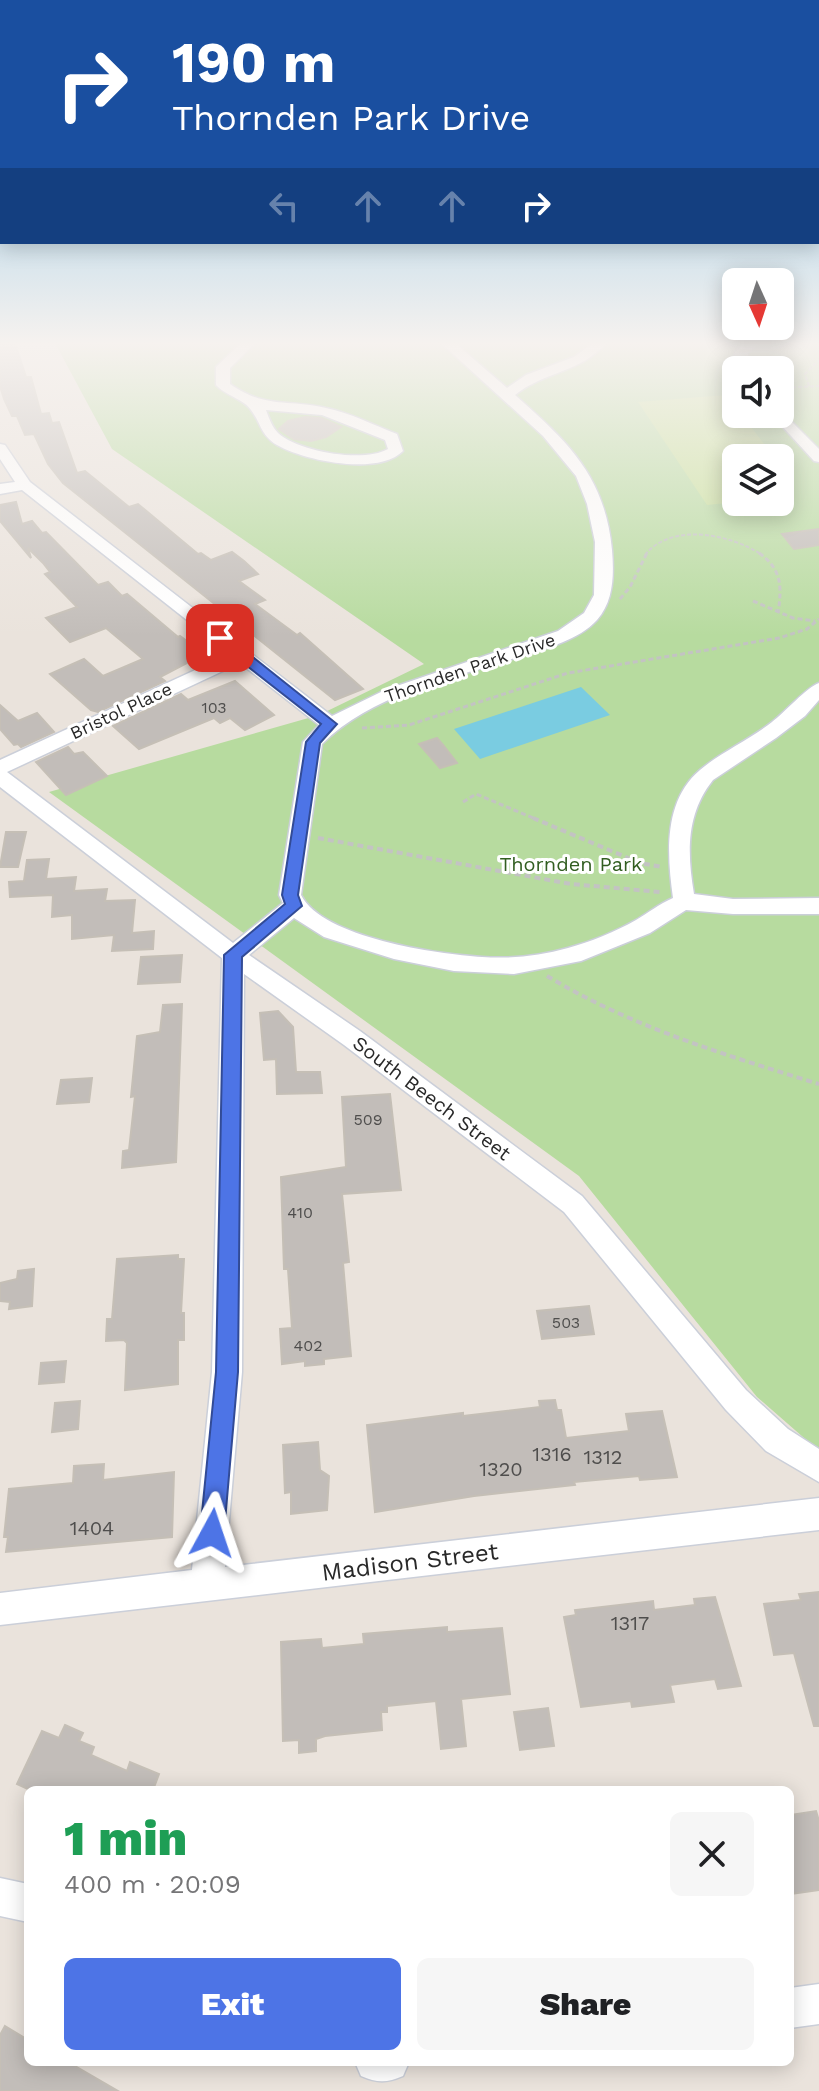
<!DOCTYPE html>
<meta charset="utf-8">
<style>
:root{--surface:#fff;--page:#f6f6f6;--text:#202124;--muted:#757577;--accent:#4d74e6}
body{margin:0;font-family:"Work Sans",sans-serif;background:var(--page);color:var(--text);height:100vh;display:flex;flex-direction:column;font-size:30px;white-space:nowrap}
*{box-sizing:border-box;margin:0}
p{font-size:26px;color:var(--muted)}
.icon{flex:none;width:44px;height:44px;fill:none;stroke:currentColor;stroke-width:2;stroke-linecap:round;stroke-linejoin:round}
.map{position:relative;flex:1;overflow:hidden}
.sheet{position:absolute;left:24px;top:1786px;width:770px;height:280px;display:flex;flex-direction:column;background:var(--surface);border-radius:12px;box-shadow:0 4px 20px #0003}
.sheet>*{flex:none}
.top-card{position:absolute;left:0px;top:0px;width:820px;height:244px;box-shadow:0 4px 20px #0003;background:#1a4fa0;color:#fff;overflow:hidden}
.needle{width:52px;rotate:177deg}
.controls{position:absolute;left:722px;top:268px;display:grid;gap:16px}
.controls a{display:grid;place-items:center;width:72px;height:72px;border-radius:12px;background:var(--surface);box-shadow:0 4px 20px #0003;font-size:40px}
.pin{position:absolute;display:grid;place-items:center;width:68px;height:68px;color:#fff;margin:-34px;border-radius:16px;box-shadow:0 4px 12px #0006}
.me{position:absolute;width:88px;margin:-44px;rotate:5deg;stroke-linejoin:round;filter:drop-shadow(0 0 6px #0008)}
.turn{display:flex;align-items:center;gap:28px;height:168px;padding:0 40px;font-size:36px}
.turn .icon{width:104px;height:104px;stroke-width:2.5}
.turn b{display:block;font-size:56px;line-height:68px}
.lanes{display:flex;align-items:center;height:76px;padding:0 40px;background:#0003;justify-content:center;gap:40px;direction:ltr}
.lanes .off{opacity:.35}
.round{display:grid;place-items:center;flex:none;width:84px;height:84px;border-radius:12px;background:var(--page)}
.summary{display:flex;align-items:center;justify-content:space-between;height:136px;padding:0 40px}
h1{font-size:48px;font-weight:800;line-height:60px;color:#1e9e55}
.button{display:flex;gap:16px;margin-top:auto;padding:16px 40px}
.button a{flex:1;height:92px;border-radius:12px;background:var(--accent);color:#fff;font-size:32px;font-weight:800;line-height:92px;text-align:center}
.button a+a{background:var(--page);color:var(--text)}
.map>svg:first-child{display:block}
.green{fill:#b7db9f;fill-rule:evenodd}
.pitch{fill:#c8e19b}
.water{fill:#7acce1}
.building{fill:#c2bdb9;stroke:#c5bfb6;stroke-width:2}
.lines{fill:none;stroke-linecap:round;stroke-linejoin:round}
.minor-casing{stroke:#cbcfd9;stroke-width:3}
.path-far2{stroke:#c3c3c3;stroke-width:2;stroke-dasharray:4 2;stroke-linecap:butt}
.path-far1{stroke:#c3c3c3;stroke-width:3;stroke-dasharray:5 3;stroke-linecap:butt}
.path{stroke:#c3c3c3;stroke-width:4;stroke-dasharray:6 4;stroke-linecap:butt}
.minor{fill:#fff;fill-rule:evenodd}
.route{fill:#4d74e6;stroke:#324b96;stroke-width:2}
.labels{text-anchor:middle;stroke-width:6;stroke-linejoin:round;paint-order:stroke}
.number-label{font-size:16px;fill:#4f4e4d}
.far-street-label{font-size:18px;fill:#292929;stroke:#fff}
.park-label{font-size:20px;fill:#325e21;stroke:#fff}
.street-label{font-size:20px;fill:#292929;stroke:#fff}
.near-number-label{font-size:20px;fill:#4f4e4d}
.near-street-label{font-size:24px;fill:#292929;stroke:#fff}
</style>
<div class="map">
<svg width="819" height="2091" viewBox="0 0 819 2091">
<rect width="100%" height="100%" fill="#eae3dc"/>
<path class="green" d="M55,343H819V1451L757,1397L579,1176L49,792L319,715L424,664L112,449ZM736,370H780V414H736ZM736,458H780V502H736Z"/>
<polygon class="pitch" points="726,395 736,408 736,414 741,414 775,458 736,458 736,502 707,505 638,402"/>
<polygon class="water" points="581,687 610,715 480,759 454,729"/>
<g class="building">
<polygon points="15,343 26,377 31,377 41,414 49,413 52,423 59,422 77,473 85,471 129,507 138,504 198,554 201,553 211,560 232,552 244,561 258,574 239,581 265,600 255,604 297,635 300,633 363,689 335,700 63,483 48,464 34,434 25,435 17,416 12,416 4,399 0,386 0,344"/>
<polygon points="305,417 321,418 341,427 326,437 311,441 294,439 279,429 288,421"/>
<polygon points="16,502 22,524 32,521 42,533 46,532 98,585 108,582 122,596 127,594 178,637 180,636 204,654 160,677 165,681 98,712 91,710 50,674 84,659 103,676 143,659 106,628 70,642 46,618 77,607 45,574 50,572 43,563 28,548 31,558 0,521 0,505"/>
<polygon points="819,529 819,545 794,549 782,534"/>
<polygon points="235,681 274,715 245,730 230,718 220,723 214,718 139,749 113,726 181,694 188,700"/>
<polygon points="0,705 18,721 37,713 54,732 21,747 18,744 14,745 0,729"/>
<polygon points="437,738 443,745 457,763 440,768 419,744"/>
<polygon points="68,747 74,754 83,752 107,776 66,795 36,762"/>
<polygon points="6,832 26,832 18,867 0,867"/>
<polygon points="49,859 46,879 76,877 74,891 107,889 105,901 135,900 132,933 154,931 153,949 112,951 114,935 72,939 72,915 52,917 53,895 10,897 9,882 24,881 27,860"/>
<polygon points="182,955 180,982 138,984 141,957"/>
<polygon points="182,1004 176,1162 122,1168 123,1151 129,1150 135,1096 131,1097 137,1036 160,1032 163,1005"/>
<polygon points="278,1011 293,1027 296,1072 320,1072 322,1093 277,1094 276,1059 264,1060 260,1013"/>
<polygon points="92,1078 89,1102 57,1104 61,1080"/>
<polygon points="390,1094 401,1190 342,1194 349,1262 343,1263 351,1356 324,1359 324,1364 305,1366 305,1361 282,1364 280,1329 292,1328 288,1269 284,1269 281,1177 346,1167 342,1097"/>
<polygon points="178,1255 178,1259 184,1259 181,1313 184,1313 184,1340 178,1340 178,1384 125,1390 127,1343 124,1340 106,1341 107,1319 112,1319 117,1259"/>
<polygon points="34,1269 32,1306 9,1309 10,1302 0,1301 0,1283 17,1279 18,1271"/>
<polygon points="589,1306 594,1334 542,1339 537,1311"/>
<polygon points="66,1361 64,1382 39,1384 41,1363"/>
<polygon points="555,1400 557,1410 561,1410 566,1438 629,1431 626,1414 662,1411 677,1477 640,1480 639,1476 574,1482 575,1485 474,1496 375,1512 367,1425 463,1413 463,1416 540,1407 539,1401"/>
<polygon points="80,1401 78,1429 52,1432 55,1403"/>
<polygon points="318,1442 320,1470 329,1476 327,1510 291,1514 291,1492 285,1493 283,1445"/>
<polygon points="104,1464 103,1480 174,1472 172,1537 6,1552 8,1537 4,1537 9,1489 73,1483 74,1466"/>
<polygon points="819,1592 819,1726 814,1726 794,1653 774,1655 764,1604 801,1600 799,1594"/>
<polygon points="715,1597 741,1686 718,1689 715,1679 670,1685 674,1702 632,1707 631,1701 581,1707 564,1617 576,1615 575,1610 653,1601 654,1610 695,1605 694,1599"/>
<polygon points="447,1627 447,1632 502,1628 510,1694 461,1699 466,1746 441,1749 436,1701 387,1706 387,1712 381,1712 382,1730 325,1736 316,1739 316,1751 299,1753 299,1740 283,1741 281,1642 321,1639 322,1648 364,1644 363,1634"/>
<polygon points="548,1708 554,1746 520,1750 514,1712"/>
<polygon points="65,1725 83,1733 79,1741 94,1747 91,1755 127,1771 130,1762 159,1774 153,1790 30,1790 17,1784 42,1731 59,1738"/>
<polygon points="816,1811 819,1821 819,1890 790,1894 790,1815"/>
<polygon points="5,2026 28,2040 28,2062 68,2062 118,2091 0,2091 0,2035"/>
</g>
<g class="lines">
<defs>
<g id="minor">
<path d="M241,343H255L230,368V384C266,409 286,399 326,408C351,413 373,425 397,434L403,451C378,476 305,461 277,445C261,436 261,423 251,410C245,400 225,395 216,385V367ZM266,410L322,415L385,440L388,449C364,463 299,452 278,433C272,427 269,418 266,410Z"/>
<path d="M441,343H455L507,388L526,375L574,357L593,343H606C582,372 543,372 515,395C568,442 605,476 612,550C614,574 614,601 597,620C579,640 547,648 521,656C455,678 373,693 322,744L301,895C323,938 437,954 482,957C511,959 540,956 568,948C590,942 615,932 636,920C648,913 659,904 673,898C667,855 663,801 700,770C721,752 749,740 772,722C784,713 807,687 819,683V700L805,716L776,738L713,780C686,814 687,853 694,894L733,899L819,898V914H733L686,910L650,933L581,961L514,974L454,971L394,959L324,937L294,918L249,955L360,1031L582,1196L746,1390L788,1429L819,1449V1482L766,1451L726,1410L564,1212L344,1045L244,974L242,1372L225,1567L819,1498V1530L0,1625V1593L192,1570L212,1372L222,958L0,787V760L230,654L22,490L0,494V484L15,482L0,459V444L5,445L30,482L332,716L385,690L558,631L584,613L594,595L595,542L587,504L576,476L543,436ZM240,663L319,725L303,742L279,895L283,903L233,943L7,772Z"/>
<polygon points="744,343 758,343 748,353 747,370 736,370 735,373 735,352"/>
<polygon points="780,410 819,449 819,462 814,461 771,414 780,414"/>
<polygon points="0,1878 28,1884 28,1922 0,1916"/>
<polygon points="819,1984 819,2024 790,2028 790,1988"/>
<path d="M355,2062H409L403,2076C387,2083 377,2083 361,2076Z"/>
</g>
</defs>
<use href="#minor" class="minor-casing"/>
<g class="path-far2">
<polyline points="809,386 805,374 819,360"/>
<polyline points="780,388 819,386"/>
<path d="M645,555C671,522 731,534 762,555"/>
</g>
<g class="path-far1">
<path d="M759,553C782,569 782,587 778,613"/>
<polyline points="620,599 630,587 647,553"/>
<polyline points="753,601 793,618 815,621"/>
<polyline points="362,728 409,725 568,673 779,638 807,629 819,619"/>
<polyline points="463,802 476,794 538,820"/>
</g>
<g class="path">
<polyline points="533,818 640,863 662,867"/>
<polyline points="318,838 571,884 660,892"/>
<path d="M547,976C632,1027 725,1055 819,1084"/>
</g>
<use href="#minor" class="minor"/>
</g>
<linearGradient id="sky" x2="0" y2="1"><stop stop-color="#7cbee5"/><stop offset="0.54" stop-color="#f6f2ef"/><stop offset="1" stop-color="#f6f2ef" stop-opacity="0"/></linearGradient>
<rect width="819" height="636" fill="url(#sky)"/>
<polygon class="route" points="215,635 225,635 337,724 320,743 298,895 302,906 242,957 238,1372 224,1533 221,1541 212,1545 204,1541 200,1533 216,1372 224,955 285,904 282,895 306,742 321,724 215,641"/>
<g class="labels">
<g class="number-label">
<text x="214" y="713">103</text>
<text x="368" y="1125">509</text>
<text x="300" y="1218">410</text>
<text x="566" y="1328">503</text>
<text x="308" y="1351">402</text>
</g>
<g class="far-street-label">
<text transform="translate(470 668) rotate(-19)" y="6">Thornden Park Drive</text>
<text transform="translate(121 711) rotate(-25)" y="6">Bristol Place</text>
</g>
<g class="park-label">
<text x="571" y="871">Thornden Park</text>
</g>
<g class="street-label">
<text transform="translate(432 1098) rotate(37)" y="7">South Beech Street</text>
</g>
<g class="near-number-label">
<text x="552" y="1461">1316</text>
<text x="603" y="1464">1312</text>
<text x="501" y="1476">1320</text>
<text x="92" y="1535">1404</text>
<text x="630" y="1630">1317</text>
</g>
<g class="near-street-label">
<text transform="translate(410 1562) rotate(-7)" y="8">Madison Street</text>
</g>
</g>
</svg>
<div class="controls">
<a><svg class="needle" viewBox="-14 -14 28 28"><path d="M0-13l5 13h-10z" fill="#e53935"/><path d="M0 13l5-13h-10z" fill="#757577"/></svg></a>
<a><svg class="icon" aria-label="sound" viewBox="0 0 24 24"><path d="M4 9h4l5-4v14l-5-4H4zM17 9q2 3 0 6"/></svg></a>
<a><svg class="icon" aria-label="layers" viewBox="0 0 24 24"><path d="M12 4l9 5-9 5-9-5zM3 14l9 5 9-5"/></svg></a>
</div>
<div class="pin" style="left:220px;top:638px;background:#d93025"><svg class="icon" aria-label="arrive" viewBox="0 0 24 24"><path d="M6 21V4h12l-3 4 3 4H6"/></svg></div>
<svg class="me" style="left:212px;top:1533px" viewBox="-20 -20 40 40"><path d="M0-17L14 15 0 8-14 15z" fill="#4d74e6" stroke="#fff" stroke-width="4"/></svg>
<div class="top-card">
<div class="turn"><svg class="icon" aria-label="right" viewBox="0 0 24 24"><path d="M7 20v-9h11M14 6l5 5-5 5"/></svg><div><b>190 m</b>Thornden Park Drive</div></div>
<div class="lanes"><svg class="icon off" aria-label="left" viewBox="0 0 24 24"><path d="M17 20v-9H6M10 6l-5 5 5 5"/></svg><svg class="icon off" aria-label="ahead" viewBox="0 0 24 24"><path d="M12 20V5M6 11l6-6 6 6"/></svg><svg class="icon off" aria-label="ahead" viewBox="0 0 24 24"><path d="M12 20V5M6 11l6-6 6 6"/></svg><svg class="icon" aria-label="right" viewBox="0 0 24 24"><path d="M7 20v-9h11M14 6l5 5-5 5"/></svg></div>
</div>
<section class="sheet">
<div class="summary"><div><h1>1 min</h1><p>400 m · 20:09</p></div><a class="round"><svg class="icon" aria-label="close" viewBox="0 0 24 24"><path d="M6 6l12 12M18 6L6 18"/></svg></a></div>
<div class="button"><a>Exit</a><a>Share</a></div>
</section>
</div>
